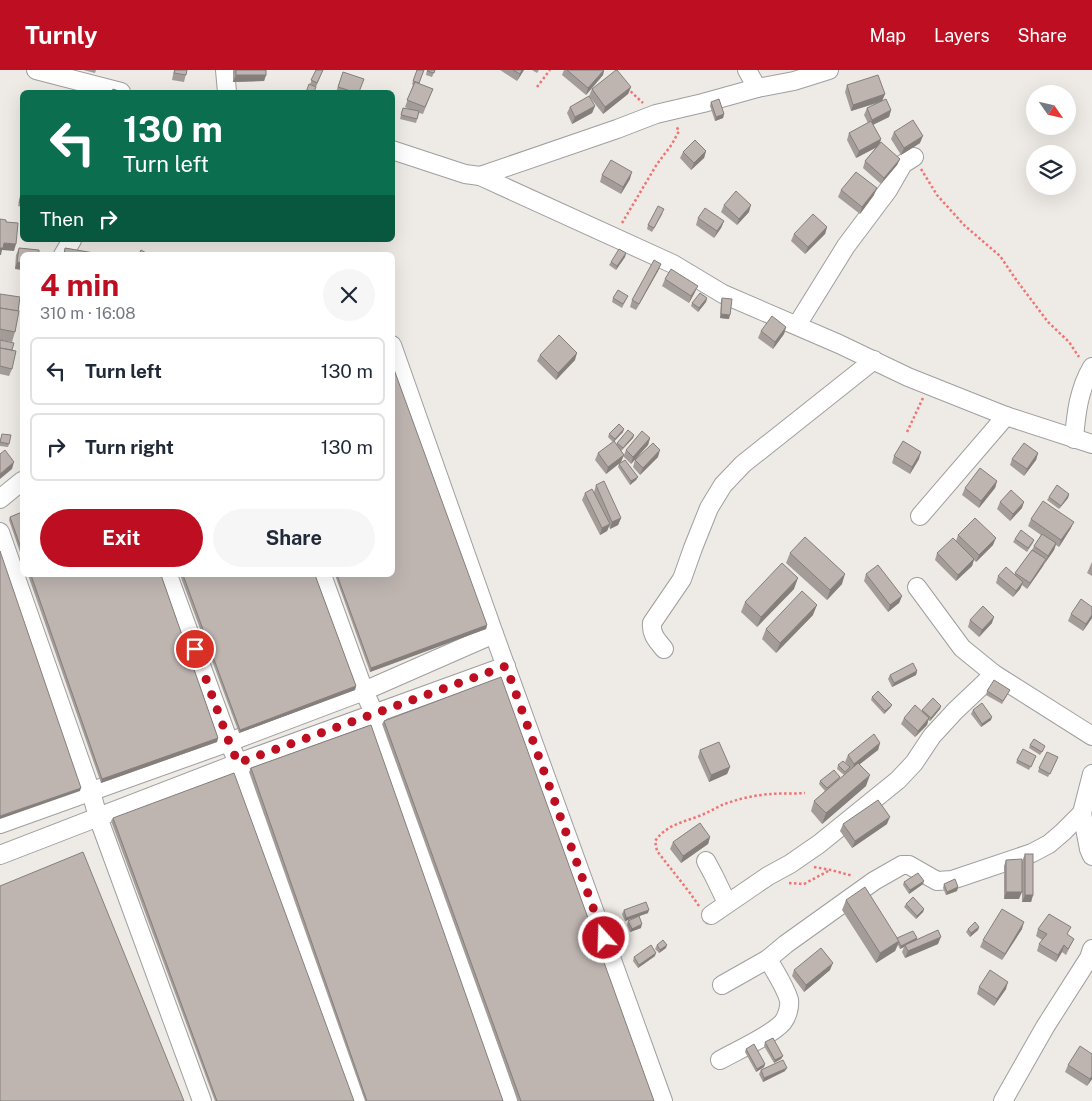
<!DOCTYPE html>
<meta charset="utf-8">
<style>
:root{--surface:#fff;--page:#f6f6f7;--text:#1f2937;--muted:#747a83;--line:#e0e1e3;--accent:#bd0f21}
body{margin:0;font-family:"Public Sans",sans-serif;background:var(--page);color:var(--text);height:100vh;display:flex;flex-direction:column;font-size:19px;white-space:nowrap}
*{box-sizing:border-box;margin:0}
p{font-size:16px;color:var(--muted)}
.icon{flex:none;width:28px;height:28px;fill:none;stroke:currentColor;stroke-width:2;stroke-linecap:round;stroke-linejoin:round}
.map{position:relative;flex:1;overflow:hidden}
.details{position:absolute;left:20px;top:182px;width:375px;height:325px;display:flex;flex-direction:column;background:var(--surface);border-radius:8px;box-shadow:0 5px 20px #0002}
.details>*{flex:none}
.banner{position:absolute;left:20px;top:20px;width:375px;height:152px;border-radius:8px;box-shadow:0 5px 20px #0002;background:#0b6e4f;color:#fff;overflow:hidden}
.needle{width:32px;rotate:124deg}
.buttons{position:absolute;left:1026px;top:15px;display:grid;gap:10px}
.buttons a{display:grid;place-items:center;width:50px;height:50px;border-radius:50%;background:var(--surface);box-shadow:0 5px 20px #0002;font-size:25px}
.pin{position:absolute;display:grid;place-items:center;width:42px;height:42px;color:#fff;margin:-21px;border:2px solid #fff;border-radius:50%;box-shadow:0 1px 5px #0007}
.me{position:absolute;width:55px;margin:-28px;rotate:340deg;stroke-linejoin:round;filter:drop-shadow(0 0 4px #0008)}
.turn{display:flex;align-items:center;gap:18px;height:105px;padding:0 20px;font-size:22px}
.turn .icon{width:65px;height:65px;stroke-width:2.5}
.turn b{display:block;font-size:35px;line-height:42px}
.then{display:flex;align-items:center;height:48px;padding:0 20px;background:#0003;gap:10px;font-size:19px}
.round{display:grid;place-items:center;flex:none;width:52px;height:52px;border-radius:26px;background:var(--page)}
.overview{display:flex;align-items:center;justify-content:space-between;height:85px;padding:0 20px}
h1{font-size:30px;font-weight:700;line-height:38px;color:var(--accent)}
.button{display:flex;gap:10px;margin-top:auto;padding:10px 20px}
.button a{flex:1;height:58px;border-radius:30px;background:var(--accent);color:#fff;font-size:20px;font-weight:700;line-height:58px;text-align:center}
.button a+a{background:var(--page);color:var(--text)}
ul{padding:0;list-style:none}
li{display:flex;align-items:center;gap:15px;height:68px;margin:0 10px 8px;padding:0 10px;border:2px solid var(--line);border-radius:8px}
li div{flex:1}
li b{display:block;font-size:19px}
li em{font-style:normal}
header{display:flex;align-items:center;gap:30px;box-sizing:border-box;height:70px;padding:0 25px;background:var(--accent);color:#fff}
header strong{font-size:24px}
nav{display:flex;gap:28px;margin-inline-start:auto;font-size:18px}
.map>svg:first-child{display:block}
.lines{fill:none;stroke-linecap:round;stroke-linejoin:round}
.minor-casing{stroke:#9f9f9f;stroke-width:20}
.path{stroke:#ef7474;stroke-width:2.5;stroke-dasharray:2.5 2.5;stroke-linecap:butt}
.minor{stroke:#fff;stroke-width:18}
.wall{fill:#a39c98}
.shaded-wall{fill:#857f7c}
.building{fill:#beb5b1;stroke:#857f7c}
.route{stroke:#bd0f21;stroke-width:9;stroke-dasharray:0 16.2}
</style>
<header>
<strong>Turnly</strong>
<nav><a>Map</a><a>Layers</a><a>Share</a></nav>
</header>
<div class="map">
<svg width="1092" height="1031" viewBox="0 0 1092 1031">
<rect width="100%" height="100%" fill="#eeeae5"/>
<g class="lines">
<defs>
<g id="minor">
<polyline points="36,0 121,22"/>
<polyline points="225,0 227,22"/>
<polyline points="747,0 757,18 794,11 829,0"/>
<polyline points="392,80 465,104 480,106 673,194 723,224 839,274 908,307 1006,346 1092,374"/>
<polyline points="480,106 617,59 656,44 703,33 757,18"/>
<polyline points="63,185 72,170"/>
<polyline points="797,255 846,176 888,120 903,94 914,87"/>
<polyline points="392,275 494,564 663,1031"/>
<path d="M1074,369C1076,343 1079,319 1092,297"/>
<polyline points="0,429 22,411"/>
<polyline points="920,446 1006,346"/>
<polyline points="0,462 91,722 98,747 202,1031"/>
<polyline points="168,505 229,672 238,693 359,1031"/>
<polyline points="322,505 364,621 374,643 508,1031"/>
<polyline points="917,517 962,578 994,604 1092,666"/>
<path d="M664,579C657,570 651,565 652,553L682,509L693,478L709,438L723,415L743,394L874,290"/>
<polyline points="1092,704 1082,743 1089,779 1092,786"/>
<polyline points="0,754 229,672 364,621 494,564"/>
<polyline points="0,785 238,693 506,596"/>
<polyline points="706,791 714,806 727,833"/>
<polyline points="711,845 768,806 790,794 819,774 898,710 914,693 932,666 955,641 994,604"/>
<polyline points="722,915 768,889"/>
<path d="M720,990C736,981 772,965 783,952C787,947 790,937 789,930C785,916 775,902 768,889L786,874L874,811L902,795H909L937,811L952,810L1032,783L1049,774L1063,762L1082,743"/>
<polyline points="1003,1031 1045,957 1089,888 1092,879"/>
</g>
</defs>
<use href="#minor" class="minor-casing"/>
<g class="path">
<polyline points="537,17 550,0"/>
<polyline points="627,18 643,33"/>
<polyline points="921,99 937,125 964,155 1000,186 1017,211 1048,252 1069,272 1079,287"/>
<polyline points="622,153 657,94 672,74 679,61 676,56"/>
<polyline points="907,362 923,328"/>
<polyline points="814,797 831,800 853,806"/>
<polyline points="789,813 804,814 830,800"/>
<path d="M699,836L690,823L657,781L655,771C668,753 686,752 704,744C710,741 716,738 722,735C737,729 755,725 771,724C782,723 794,724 805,723"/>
</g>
<use href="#minor" class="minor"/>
</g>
<g class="wall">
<polygon points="83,0 96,0 95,3"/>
<polygon points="174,0 187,0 184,12 172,10"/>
<polygon points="233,0 266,0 266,5 264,11 233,12"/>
<polygon points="316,0 323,0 316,17 310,14"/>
<polygon points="417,0 424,0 419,14 433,19 423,44 419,43 416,53 400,49 403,38 411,40 405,37 413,15 412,14"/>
<polygon points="427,0 435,0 432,7 426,5"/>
<polygon points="500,0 524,0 517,11"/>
<polygon points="532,0 539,0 537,3"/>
<polygon points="564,0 604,0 603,5 586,25 562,5"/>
<polygon points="343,2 359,22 336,22"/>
<polygon points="847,15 885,24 882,31 891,40 889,47 873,55 881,69 879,75 900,89 897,95 881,114 863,98 865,91 877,77 856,88 847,70 849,63 868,53 864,45 867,38 881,32 851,41 845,22"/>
<polygon points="631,17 628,24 603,44 589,26 592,19"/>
<polygon points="711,32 724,44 723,48 715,51 710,36"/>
<polygon points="595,36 592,43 572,54 567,43 570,37"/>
<polygon points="894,62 920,73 901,85 891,69"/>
<polygon points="706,81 704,88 691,100 680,88 683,82"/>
<polygon points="602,105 630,109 621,124 600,112"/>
<polygon points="841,120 874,125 860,144 838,127"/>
<polygon points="21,124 22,124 22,137 18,136"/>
<polygon points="724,135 749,142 737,155 721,142"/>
<polygon points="663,143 652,162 647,159 648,155"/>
<polygon points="698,148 724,151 721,158 714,168 696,155"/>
<polygon points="827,157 825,164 805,184 791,171 794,164"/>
<polygon points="19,178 39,180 15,199 16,185"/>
<polygon points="626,183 625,187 616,200 609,195 611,192"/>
<polygon points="661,194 658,201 636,240 630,237 632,230"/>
<polygon points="665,209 695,222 689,233 662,216"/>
<polygon points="0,224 18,241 15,262 12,272 0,270"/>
<polygon points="628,226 622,238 612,232 613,228"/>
<polygon points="707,228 706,232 698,242 691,236 692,233"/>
<polygon points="722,228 729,249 720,248 721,231"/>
<polygon points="786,257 784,264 773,279 758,268 761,261"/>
<polygon points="0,270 12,280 12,299 9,306 0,304"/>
<polygon points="540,285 575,290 556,310 537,291"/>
<polygon points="623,362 614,372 616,375 617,373 634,365 633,368 621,381 624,385 626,380 650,368 648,375 631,394 623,386 621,392 606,404 595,390 598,383 613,372 608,367 609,364"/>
<polygon points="2,364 9,374 8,377 0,376 0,372"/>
<polygon points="1038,383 1036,390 1024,406 1010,395 1012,389"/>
<polygon points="894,386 919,389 910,404 892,393"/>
<polygon points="658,387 640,405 633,397 635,390"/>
<polygon points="619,394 638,407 636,410 630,415 618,397"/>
<polygon points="997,411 995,418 979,438 962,425 965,418"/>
<polygon points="596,415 621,448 618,455 610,459 609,456 607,461 600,465 582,430 585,423 594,422"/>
<polygon points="1069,424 1068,428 1059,439 1047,430 1049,427"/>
<polygon points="1000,432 1022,438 1010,451 997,439"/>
<polygon points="22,442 22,488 9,450 10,447"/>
<polygon points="1031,449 1071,458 1059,477 1056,475 1054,480 1027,519 1022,515 1020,519 1013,527 996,513 998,506 1015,505 1015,503 1032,480 1034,476 1041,465 1028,456"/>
<polygon points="958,465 993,475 976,492 974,490 972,496 956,511 935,490 937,483 956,471"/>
<polygon points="1015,469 1034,470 1033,473 1027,482 1013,472"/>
<polygon points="790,483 842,514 827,530 786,493"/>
<polygon points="1092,492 1092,506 1087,503"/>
<polygon points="866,504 902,526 899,533 888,542 864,511"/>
<polygon points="28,505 161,505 218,668 217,672 101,713"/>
<polygon points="180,505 315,505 356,616 355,620 239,663"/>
<polygon points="335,505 392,505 487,555 486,559 370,602"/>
<polygon points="794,519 757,557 741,542 745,532"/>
<polygon points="1071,544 1092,548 1083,561 1068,551"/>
<polygon points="813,545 776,583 762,569 766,559"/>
<polygon points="970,550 992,553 979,567 968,557"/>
<polygon points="917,601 916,605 892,617 888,609 890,605"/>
<polygon points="1010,620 1002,634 986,625 987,621"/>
<polygon points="872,627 892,635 890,638 884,644 871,630"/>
<polygon points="941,636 940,639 930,651 928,650 927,655 915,667 901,654 904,648 922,642 922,640"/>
<polygon points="973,640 991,650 981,657 971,644"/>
<polygon points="384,651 654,1031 518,1031 382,654"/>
<polygon points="880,673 878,680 860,694 866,716 822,754 811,741 814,731 825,721 819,714 820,711 840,707 839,709 844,705 837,699 838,695 849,696 845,692 848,685"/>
<polygon points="1030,675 1044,679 1040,685 1029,678"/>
<polygon points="700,680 730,697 727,704 709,712 698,687"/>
<polygon points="1036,686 1029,700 1016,693 1017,690"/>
<polygon points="1057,690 1048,707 1038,702 1039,698"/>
<polygon points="251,698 503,1031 365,1031 249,702"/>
<polygon points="113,748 354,1031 215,1031 111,751"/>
<polygon points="843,754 887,754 852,778 840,761"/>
<polygon points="710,767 708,774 681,793 670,779 673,772"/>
<polygon points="1025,784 1033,825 1031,832 1022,832 1022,791"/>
<polygon points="1006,790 1019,829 1004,829 1004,796"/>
<polygon points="904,812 923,814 909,824 903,815"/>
<polygon points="944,814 958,817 957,821 946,825 943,818"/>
<polygon points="846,830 897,868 917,868 916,870 938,874 905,888 902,882 904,877 900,879 898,875 895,881 876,893 842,840"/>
<polygon points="906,834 924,839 923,842 916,849 904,837"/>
<polygon points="624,840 648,843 625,851 622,844"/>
<polygon points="628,851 641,858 630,862 627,855"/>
<polygon points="979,857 978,860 970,867 966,862 968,859"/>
<polygon points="1022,859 1002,890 980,877 983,870"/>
<polygon points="1038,859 1068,865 1074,869 1066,885 1062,882 1056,892 1037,881 1039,874 1042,870 1036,866"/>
<polygon points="657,875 666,878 659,883 655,879"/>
<polygon points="655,886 638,898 633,891 634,887"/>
<polygon points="794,900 830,900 804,922 792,906"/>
<polygon points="979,917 1006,919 994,936 977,924"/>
<polygon points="765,972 783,986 781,989 774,993 764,976"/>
<polygon points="746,979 765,994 764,997 756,1002 745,982"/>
<polygon points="1068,995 1092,1009 1087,1016 1065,1002"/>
<polygon points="761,1000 785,1001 763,1012 759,1004"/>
</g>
<g class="shaded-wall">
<polygon points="522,0 524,0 517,11 520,4"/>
<polygon points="604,0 603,5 586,25 588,18"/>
<polygon points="236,5 266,5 264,11 233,12"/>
<polygon points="631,17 628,24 603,44 605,37"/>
<polygon points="885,24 882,31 851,41 853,35"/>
<polygon points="595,36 592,43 572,54 575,47"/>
<polygon points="891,40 889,47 870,56 872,50"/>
<polygon points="724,44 723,48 715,51 716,47"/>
<polygon points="923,66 920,73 901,85 904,78"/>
<polygon points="881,69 879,76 856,88 859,81"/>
<polygon points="706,81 704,88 691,100 694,93"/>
<polygon points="900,89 897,95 881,114 884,108"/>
<polygon points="632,102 630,109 621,124 623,117"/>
<polygon points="877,118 874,125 860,144 862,137"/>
<polygon points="751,135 749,142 737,155 739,149"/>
<polygon points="724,151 721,158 714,168 717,161"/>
<polygon points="827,157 825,164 805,184 808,177"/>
<polygon points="4,173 16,174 14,181 2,180 1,185 0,185 0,178"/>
<polygon points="626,183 625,187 616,200 617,196"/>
<polygon points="17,192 22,193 22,200 15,199"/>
<polygon points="661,194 658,201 636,240 639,234"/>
<polygon points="698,216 695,222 689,233 691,226"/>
<polygon points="707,228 706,232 698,242 699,238"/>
<polygon points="721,244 730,245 729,249 720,248"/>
<polygon points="786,257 784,264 773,279 775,272"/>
<polygon points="577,283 575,290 556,310 558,303"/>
<polygon points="624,359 623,362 613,372 615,369"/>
<polygon points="634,365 633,368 621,381 623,378"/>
<polygon points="650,368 648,375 631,394 633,387"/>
<polygon points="660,380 658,387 640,405 643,398"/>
<polygon points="921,382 919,389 910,404 912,397"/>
<polygon points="1038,383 1036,390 1024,406 1027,399"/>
<polygon points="624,385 621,392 606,404 608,397"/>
<polygon points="14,392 12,399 0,409 0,404"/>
<polygon points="638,407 636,410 630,415 631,411"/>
<polygon points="997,411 995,418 979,438 981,431"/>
<polygon points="1069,424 1068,428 1059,439"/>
<polygon points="1024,432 1022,438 1010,451 1013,444"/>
<polygon points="621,448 618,455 610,459 612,452"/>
<polygon points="1074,452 1071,458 1059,477 1061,470"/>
<polygon points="610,454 607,461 600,465 602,458"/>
<polygon points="996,468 993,475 976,492 979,485"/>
<polygon points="1056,473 1054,480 1045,493 1048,486"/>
<polygon points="974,489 972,496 956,511 958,505"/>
<polygon points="1046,489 1043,496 1027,519 1030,513"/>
<polygon points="845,504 842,514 827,530 830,520"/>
<polygon points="798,508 794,519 757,557 761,547"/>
<polygon points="1023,512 1020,519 1013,527 1016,521"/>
<polygon points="902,526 899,533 888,542 890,535"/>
<polygon points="817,535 813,545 776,583 780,573"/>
<polygon points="1092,545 1092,548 1083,561 1086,554"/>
<polygon points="994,547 992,553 979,567 982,560"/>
<polygon points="487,555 486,559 370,602 371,598"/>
<polygon points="917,601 916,605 892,617 894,613"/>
<polygon points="356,616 355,620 239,663 240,660"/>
<polygon points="892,635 890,638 884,644 885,641"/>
<polygon points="941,636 940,639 930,651 931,648"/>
<polygon points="992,647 991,650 981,657 982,654"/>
<polygon points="929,648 927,655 915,667 918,661"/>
<polygon points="218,668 217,672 101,713 102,709"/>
<polygon points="880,673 878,680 852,700 854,694"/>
<polygon points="730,697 727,704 709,712 711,705"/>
<polygon points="870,705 866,716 822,754 826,743"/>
<polygon points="81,718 80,721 0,749 0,746"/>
<polygon points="890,747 887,754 852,778 855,771"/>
<polygon points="710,767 708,774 681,793 683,786"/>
<polygon points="924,811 923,814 909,824 910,820"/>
<polygon points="958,817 957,821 946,825 947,822"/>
<polygon points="1006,822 1022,822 1019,829 1004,829"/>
<polygon points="1025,825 1033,825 1031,832 1022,832"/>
<polygon points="924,839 923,842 916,849 917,846"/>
<polygon points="649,840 648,843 625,851 626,848"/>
<polygon points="1024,852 1022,859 1002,890 1005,884"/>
<polygon points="642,854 641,858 630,862 632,859"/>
<polygon points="979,857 978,860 970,867 971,863"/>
<polygon points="941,867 938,874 905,888 908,881"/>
<polygon points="917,868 916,872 905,875 904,877 900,879 901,876"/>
<polygon points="899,871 895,881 876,893 880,883"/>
<polygon points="667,875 666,878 659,883 660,880"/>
<polygon points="1064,875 1062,882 1056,892 1058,885"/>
<polygon points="656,883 655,886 638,898 639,895"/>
<polygon points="833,893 830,900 804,922 806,915"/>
<polygon points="1008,912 1006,919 994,936 997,929"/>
<polygon points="783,986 781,989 774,993 775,990"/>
<polygon points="765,994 764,997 756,1002 757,999"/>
<polygon points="787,998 785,1001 763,1012 764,1008"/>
<polygon points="1092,1006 1092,1009 1087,1016 1090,1009"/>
</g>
<g class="building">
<polygon points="175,0 187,0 186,5 174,3"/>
<rect x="236" y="0" width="30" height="5"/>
<polygon points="316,0 323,0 317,13 311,10"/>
<polygon points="417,0 424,0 419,13 413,11"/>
<polygon points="428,0 435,0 434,3 427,1"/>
<polygon points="513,0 522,0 520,4"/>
<polygon points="567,0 604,0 588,18"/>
<polygon points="616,0 617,0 631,17 605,37 592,19"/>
<polygon points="343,2 364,9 359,22 354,22 338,17"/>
<polygon points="878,5 885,24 853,35 847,15"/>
<polygon points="415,12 433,19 425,37 407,30"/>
<polygon points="309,14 316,17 314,22 306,22"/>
<polygon points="113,19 122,22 111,22"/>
<polygon points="589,26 595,36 575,47 570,37"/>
<polygon points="719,29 724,44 716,47 711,32"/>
<polygon points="886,29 891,40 872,50 867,38"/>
<polygon points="403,38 419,41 417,49 401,45"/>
<polygon points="913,50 923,66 904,78 894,62"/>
<polygon points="871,51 881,69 859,81 849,63"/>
<polygon points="695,70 706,81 694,93 683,82"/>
<polygon points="881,72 900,89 884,108 865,91"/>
<polygon points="611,90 632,102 623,117 602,105"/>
<polygon points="856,102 877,118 862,137 841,120"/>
<polygon points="736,121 751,135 739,149 724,135"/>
<polygon points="21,124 22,124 22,133 19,133"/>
<polygon points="658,136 664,139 654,158 648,155"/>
<polygon points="705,138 724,151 717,161 698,148"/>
<polygon points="813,144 827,157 808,177 794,164"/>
<polygon points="0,149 6,150 6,152 18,153 16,174 4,173 3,178 0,178"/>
<polygon points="19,178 39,180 39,185 22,185 22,193 17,192"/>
<polygon points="65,178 100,184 99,185 64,185"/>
<polygon points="619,179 626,183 617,196 611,192"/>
<polygon points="141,180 148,184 148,185 139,185"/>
<polygon points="654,190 661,194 639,234 632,230"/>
<polygon points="671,199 698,216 691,226 665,209"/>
<polygon points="618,220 628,226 623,234 613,228"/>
<polygon points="700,223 707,228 699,238 692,233"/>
<polygon points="0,224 20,227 18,241 0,238"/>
<polygon points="722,228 732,229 730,245 721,244"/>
<polygon points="0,238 19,241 15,262 0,259"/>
<polygon points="772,246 786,257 775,272 761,261"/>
<polygon points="559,265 577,283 558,303 540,285"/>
<polygon points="0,270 14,273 12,280 0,278"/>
<polygon points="0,278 16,281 12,299 0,296"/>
<polygon points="392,294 487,555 371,598 337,505 392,505"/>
<polygon points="619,354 624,359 615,369 609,364"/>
<polygon points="628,360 634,365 623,378 617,373"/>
<polygon points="642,361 650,368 633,387 626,380"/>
<polygon points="2,364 11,365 9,374 0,372"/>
<polygon points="614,371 624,385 608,397 598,383"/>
<polygon points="903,371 921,382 912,397 894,386"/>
<polygon points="653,373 660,380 643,398 635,390"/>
<polygon points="1024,373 1038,383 1027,399 1012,389"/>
<polygon points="5,380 14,392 0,404 0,384"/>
<polygon points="625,390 638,407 631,411 619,394"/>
<polygon points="980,398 997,411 981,431 965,418"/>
<polygon points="604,411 621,448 612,452 596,415"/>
<polygon points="1057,415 1069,424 1061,436 1049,427"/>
<polygon points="592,419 610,454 602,458 585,423"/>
<polygon points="1011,420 1024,432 1013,444 1000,432"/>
<polygon points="1043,431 1074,452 1061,470 1031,449"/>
<polygon points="22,442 22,481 10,447"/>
<polygon points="975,448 996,468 979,485 958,465"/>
<polygon points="1021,460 1034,470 1028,478 1015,469"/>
<polygon points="1042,464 1056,473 1048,486 1034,476"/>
<polygon points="805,467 845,504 830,520 790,483"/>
<polygon points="953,468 974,489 958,505 937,483"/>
<polygon points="1032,480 1046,489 1030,513 1015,503"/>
<polygon points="0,481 81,718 0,746"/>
<polygon points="782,493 798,508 761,547 745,532"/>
<polygon points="878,495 902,526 890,535 866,504"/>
<polygon points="1006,497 1023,512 1016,521 998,506"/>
<polygon points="31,505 161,505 218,668 102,709"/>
<polygon points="183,505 315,505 356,616 240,660"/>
<polygon points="802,521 817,535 780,573 766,559"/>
<polygon points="1081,529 1092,537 1092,545 1086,554 1071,544"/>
<polygon points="983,536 994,547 982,560 970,550"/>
<polygon points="913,593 917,601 894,613 890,605"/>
<polygon points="501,607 654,1031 521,1031 384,651"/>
<polygon points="994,610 1010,620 1003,631 987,621"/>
<polygon points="878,621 892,635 885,641 872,627"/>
<polygon points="933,628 941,636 931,648 922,640"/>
<polygon points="982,633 992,647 982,654 973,640"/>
<polygon points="915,635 929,648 918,661 904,648"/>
<polygon points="371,655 503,1031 367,1031 251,698"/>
<polygon points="874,664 880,673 854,694 848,685"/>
<polygon points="1034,669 1045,676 1042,682 1030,675"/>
<polygon points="719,672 730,697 711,705 700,680"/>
<polygon points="1023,679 1036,686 1031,697 1017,690"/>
<polygon points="1047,682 1058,687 1050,704 1039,698"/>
<polygon points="843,691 850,697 845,702 838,695"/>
<polygon points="858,693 870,705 826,743 814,731"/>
<polygon points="834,700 840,707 827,718 820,711"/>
<polygon points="234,703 354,1031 217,1031 113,748"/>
<polygon points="878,730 890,747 855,771 843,754"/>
<polygon points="700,753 710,767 683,786 673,772"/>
<polygon points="83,782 184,1031 0,1031 0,816"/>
<rect x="1025" y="784" width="8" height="41"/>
<polygon points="1022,789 1022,822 1006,822 1006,790"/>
<polygon points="918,803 924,811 910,820 904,812"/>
<polygon points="955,809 958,817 947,822 944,814"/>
<polygon points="865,817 899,871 880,883 846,830"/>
<polygon points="913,827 924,839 917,846 906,834"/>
<polygon points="646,832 649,840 626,848 624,840"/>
<polygon points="1002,839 1024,852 1005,884 983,870"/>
<polygon points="1049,844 1071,857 1067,864 1074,869 1068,879 1064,875 1058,885 1039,874 1047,864 1038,859"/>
<polygon points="639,846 642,854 632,859 628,851"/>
<polygon points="975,852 979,857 971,863 968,859"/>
<polygon points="938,860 941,867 908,881 905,875"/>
<polygon points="913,861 917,868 901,876 897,868"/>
<polygon points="663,870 667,875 660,880 657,875"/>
<polygon points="651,875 656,883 639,895 634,887"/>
<polygon points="821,878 833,893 806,915 794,900"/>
<polygon points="990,900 1008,912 997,929 979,917"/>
<polygon points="773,968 783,986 775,990 765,972"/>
<polygon points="754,974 765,994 757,999 746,979"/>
<polygon points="1080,976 1092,984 1092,1006 1090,1009 1068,995"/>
<polygon points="783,990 787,998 764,1008 761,1000"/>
</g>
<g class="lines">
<polyline class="route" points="195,579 229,672 238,693 506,596 604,868"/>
</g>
</svg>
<div class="buttons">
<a><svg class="needle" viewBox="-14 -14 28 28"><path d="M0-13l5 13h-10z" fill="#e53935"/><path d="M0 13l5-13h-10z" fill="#747a83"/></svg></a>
<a><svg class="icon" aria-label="layers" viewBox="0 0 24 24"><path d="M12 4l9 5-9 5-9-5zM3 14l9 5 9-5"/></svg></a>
</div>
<div class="pin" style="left:195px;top:579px;background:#d93025"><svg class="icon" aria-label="arrive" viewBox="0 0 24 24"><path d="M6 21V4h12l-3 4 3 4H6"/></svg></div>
<svg class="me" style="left:604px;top:868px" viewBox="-20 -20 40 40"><circle r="17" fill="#bd0f21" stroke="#fff" stroke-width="3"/><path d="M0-11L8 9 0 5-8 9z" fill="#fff"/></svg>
<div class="banner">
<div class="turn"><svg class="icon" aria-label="left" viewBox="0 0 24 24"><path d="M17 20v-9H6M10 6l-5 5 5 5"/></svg><div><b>130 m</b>Turn left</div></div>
<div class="then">Then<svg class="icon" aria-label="right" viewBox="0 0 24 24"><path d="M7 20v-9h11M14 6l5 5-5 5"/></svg></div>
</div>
<section class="details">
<div class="overview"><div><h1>4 min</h1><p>310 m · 16:08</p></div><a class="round"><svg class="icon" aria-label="close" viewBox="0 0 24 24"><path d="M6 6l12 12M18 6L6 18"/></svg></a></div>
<ul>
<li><svg class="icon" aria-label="left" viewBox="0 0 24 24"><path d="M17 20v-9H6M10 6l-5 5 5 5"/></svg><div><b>Turn left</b></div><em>130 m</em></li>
<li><svg class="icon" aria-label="right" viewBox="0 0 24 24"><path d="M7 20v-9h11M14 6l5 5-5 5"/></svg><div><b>Turn right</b></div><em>130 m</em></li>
</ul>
<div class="button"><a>Exit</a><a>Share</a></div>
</section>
</div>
